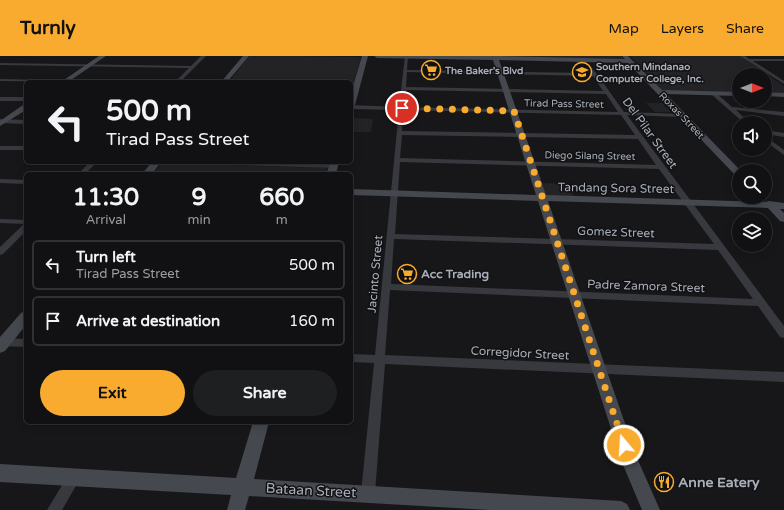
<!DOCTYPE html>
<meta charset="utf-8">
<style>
:root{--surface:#111113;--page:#1e1f21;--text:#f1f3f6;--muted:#9c9da0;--line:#303133;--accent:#f8ab2f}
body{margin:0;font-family:"Varela Round",sans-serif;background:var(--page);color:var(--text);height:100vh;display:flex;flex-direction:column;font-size:15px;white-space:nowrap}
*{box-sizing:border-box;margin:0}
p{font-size:13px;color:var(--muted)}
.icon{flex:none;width:22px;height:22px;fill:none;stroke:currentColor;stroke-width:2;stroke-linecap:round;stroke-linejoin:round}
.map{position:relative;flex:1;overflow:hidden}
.side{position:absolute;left:24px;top:116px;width:329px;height:252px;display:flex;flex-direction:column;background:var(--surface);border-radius:6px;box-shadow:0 2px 10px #0003,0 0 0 1px var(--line)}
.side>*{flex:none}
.banner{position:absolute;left:24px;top:24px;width:329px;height:84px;border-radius:6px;box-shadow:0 2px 10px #0003,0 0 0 1px var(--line);background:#111113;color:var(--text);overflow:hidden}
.needle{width:26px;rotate:90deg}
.controls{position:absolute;left:732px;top:12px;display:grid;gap:8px}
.controls a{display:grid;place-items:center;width:40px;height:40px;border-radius:50%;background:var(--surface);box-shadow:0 2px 10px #0003,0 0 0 1px var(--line);font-size:20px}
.pin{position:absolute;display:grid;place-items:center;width:34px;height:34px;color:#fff;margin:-17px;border:2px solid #fff;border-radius:50%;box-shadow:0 1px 4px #0007}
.me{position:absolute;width:44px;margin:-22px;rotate:342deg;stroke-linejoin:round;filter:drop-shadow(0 0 3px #0008)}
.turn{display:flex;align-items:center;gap:14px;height:84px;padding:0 16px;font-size:18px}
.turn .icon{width:52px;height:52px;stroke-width:2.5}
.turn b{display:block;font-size:28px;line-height:34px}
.eta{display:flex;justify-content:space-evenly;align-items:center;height:68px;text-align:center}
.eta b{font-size:24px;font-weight:800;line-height:28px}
.cta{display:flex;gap:8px;margin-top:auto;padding:8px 16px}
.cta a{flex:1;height:46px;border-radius:24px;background:var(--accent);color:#111;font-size:16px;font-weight:800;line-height:46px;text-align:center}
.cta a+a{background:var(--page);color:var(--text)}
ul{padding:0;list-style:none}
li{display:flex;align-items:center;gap:12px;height:50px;margin:0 8px 6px;padding:0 8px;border:2px solid var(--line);border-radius:6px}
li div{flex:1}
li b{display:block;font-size:15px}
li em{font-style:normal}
header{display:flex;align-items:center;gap:24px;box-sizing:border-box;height:56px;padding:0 20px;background:var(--accent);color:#111}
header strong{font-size:19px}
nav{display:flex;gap:22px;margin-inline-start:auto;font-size:14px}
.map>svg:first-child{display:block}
.built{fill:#232326}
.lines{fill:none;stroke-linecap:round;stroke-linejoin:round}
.street{fill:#37393e;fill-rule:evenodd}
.secondary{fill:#45484e;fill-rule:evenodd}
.route{stroke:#f8ab2f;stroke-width:7;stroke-dasharray:0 12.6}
.labels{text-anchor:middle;stroke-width:3;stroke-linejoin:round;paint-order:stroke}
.far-poi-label{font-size:10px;font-weight:bold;fill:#a8aeb9;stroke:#121214;text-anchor:start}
.far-street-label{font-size:10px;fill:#a8aeb9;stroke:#121214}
.street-label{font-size:12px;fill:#a8aeb9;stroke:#121214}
.poi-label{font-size:12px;font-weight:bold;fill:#a8aeb9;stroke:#121214;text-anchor:start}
.near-poi-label{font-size:14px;font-weight:bold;fill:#a8aeb9;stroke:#121214;text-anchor:start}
.near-street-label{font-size:14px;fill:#a8aeb9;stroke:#121214}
</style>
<header>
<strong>Turnly</strong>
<nav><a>Map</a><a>Layers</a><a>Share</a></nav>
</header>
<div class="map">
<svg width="784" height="454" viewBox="0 0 784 454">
<rect width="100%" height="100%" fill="#171719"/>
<g class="built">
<polygon points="249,0 295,0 361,1 351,38 351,26 229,26"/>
<polygon points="500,0 621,0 624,3 501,1"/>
<polygon points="630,0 740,0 784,30 784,38 765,37 765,19 739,19 739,37 663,35"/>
<polygon points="646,47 662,47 671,56 655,56"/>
<polygon points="351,62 373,63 371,76 351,76"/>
<polygon points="162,107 327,112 326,118 153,118"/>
<polygon points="542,127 569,128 574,141 546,140"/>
</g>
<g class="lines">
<g class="street">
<polygon points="201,0 206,0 180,26 175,26 189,12 0,9 0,7 191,10"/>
<path d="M405,0L408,1L407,14L590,17L581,4L583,3L597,18L624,56L683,58V60L681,61L627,59L784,270V282L780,281L758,250L390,234L385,299L784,316V326L385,308L375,437L373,442L368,444L363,442L361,437L374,307L351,306V298L375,299L399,54L351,53V49L399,51ZM407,16L593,20L603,35L406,31ZM406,34L606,38L618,56L404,51ZM404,54L621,59L635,79L402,75ZM402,79L638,83L656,109L400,102ZM400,106L659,113L714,188L395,178ZM394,183L718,194L753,243L391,228Z"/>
<polygon points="740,0 745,0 749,3 784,3 784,5 753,5 784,25 784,28"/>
<polygon points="0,23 99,25 101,26 0,25"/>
<polygon points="711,36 715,36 732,51 784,56 784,60 736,54 750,67 744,67 711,38"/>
<rect x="0" y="41" width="26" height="4"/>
<polygon points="0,63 26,64 26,68 0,67"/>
<polygon points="765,74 784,77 784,81 765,78"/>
<polygon points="765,80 784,94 784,99 765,85"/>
<rect x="0" y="90" width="26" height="4"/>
<polygon points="90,106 97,106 85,118 78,118"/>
<polygon points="205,106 334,108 337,110 334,112 208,108"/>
<polygon points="0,123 26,124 26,128 0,127"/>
<polygon points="0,163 26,164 26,168 0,167"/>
<polygon points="23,169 26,169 26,175 3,198 0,199 0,191"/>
<polygon points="0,282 26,283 26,291 0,290"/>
<polygon points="75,415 80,416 81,421 62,454 47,454 70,416"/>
</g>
<g class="secondary">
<polygon points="99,0 106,0 68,26 61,26"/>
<polygon points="243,0 249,0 227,26 221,26"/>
<polygon points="362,0 368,0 355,49 351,51 351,37"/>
<polygon points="374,0 498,0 625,3 622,0 628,0 662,34 739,36 739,40 666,38 741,115 739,115 739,121 736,120 628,7 499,4 546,139 765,146 769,145 784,147 784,153 780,153 784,157 784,166 780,165 768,152 548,145 637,402 660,454 642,454 621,404 538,145 351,139 351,133 536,139 493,4 377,2"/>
<polygon points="765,36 784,37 784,41 765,40"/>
<polygon points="23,49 26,49 26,54 0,70 0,65"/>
<polygon points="152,106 161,106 152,118 142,118"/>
<polygon points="331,106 339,106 336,118 326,118"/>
<polygon points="26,255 26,269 5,295 0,297 0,281 21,257"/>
<polygon points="253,366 269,366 254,423 621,445 627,448 630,454 490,454 249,440 245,454 227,454 231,439 0,426 0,408 236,422"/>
</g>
</g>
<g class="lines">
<polyline class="route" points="402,52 514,55 624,389"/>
</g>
<defs>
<symbol id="supermarket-ring" viewBox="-11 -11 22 22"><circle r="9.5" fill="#121214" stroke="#f8ab2f" stroke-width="1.5"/><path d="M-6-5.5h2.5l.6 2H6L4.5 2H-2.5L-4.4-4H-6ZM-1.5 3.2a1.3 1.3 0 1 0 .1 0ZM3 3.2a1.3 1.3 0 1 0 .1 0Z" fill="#f8ab2f"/></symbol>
<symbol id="university-ring" viewBox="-11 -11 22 22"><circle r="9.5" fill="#121214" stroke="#f8ab2f" stroke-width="1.5"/><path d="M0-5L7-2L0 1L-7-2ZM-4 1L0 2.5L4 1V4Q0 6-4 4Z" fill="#f8ab2f"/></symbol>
<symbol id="restaurant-ring" viewBox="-11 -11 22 22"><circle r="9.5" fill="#121214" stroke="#f8ab2f" stroke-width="1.5"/><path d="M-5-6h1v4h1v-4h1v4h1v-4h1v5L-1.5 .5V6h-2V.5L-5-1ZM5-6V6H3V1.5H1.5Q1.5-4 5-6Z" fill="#f8ab2f"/></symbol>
</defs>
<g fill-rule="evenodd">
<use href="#supermarket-ring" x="420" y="3" width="22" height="22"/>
<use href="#university-ring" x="571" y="5" width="22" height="22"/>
<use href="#supermarket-ring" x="396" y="207" width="22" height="22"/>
<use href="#restaurant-ring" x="653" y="415" width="22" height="22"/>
</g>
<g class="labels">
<g class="far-poi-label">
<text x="596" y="14">Southern Mindanao<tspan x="596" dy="12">Computer College, Inc.</tspan></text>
<text x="445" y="18">The Baker’s Blvd</text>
</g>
<g class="far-street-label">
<text transform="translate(564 47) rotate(1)" y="4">Tirad Pass Street</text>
<text transform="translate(682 59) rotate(46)" y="4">Roxas Street</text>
<text transform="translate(590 99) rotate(1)" y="4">Diego Silang Street</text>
</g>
<g class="street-label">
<text transform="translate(650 77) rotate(54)" y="4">Del Pilar Street</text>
<text transform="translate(616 132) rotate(1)" y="4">Tandang Sora Street</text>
<text transform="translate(616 176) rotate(2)" y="4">Gomez Street</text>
<text transform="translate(375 218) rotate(-85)" y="4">Jacinto Street</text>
<text transform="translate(646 230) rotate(2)" y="4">Padre Zamora Street</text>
<text transform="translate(520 297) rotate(3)" y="4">Corregidor Street</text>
</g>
<g class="poi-label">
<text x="421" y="222">Acc Trading</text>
</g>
<g class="near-poi-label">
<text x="678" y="431">Anne Eatery</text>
</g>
<g class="near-street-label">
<text transform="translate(311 434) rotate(3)" y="5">Bataan Street</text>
</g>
</g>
</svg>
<div class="controls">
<a><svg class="needle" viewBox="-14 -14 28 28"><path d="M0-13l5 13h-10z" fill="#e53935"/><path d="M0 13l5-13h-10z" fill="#9c9da0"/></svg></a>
<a><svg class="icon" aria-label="sound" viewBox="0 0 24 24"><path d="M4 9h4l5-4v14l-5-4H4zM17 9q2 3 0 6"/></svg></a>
<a><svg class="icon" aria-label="search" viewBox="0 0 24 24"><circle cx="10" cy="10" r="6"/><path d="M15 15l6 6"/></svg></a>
<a><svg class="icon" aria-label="layers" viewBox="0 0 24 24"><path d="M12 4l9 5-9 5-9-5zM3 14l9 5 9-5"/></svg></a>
</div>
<div class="pin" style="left:402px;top:52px;background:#d93025"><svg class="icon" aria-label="arrive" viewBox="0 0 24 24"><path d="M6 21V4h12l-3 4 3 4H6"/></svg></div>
<svg class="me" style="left:624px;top:389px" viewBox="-20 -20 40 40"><circle r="17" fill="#f8ab2f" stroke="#fff" stroke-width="3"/><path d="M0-11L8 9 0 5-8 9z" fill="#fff"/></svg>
<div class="banner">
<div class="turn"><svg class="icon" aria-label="left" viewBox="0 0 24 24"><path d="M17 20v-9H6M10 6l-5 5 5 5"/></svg><div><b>500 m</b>Tirad Pass Street</div></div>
</div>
<section class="side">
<div class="eta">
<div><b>11:30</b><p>Arrival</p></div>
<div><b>9</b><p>min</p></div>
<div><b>660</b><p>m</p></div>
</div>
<ul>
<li><svg class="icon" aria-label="left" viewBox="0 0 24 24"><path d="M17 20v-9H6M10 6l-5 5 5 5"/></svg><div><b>Turn left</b><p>Tirad Pass Street</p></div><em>500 m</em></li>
<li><svg class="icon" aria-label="arrive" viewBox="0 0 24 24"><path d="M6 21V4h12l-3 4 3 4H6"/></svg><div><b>Arrive at destination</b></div><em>160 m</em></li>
</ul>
<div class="cta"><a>Exit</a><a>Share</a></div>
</section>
</div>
